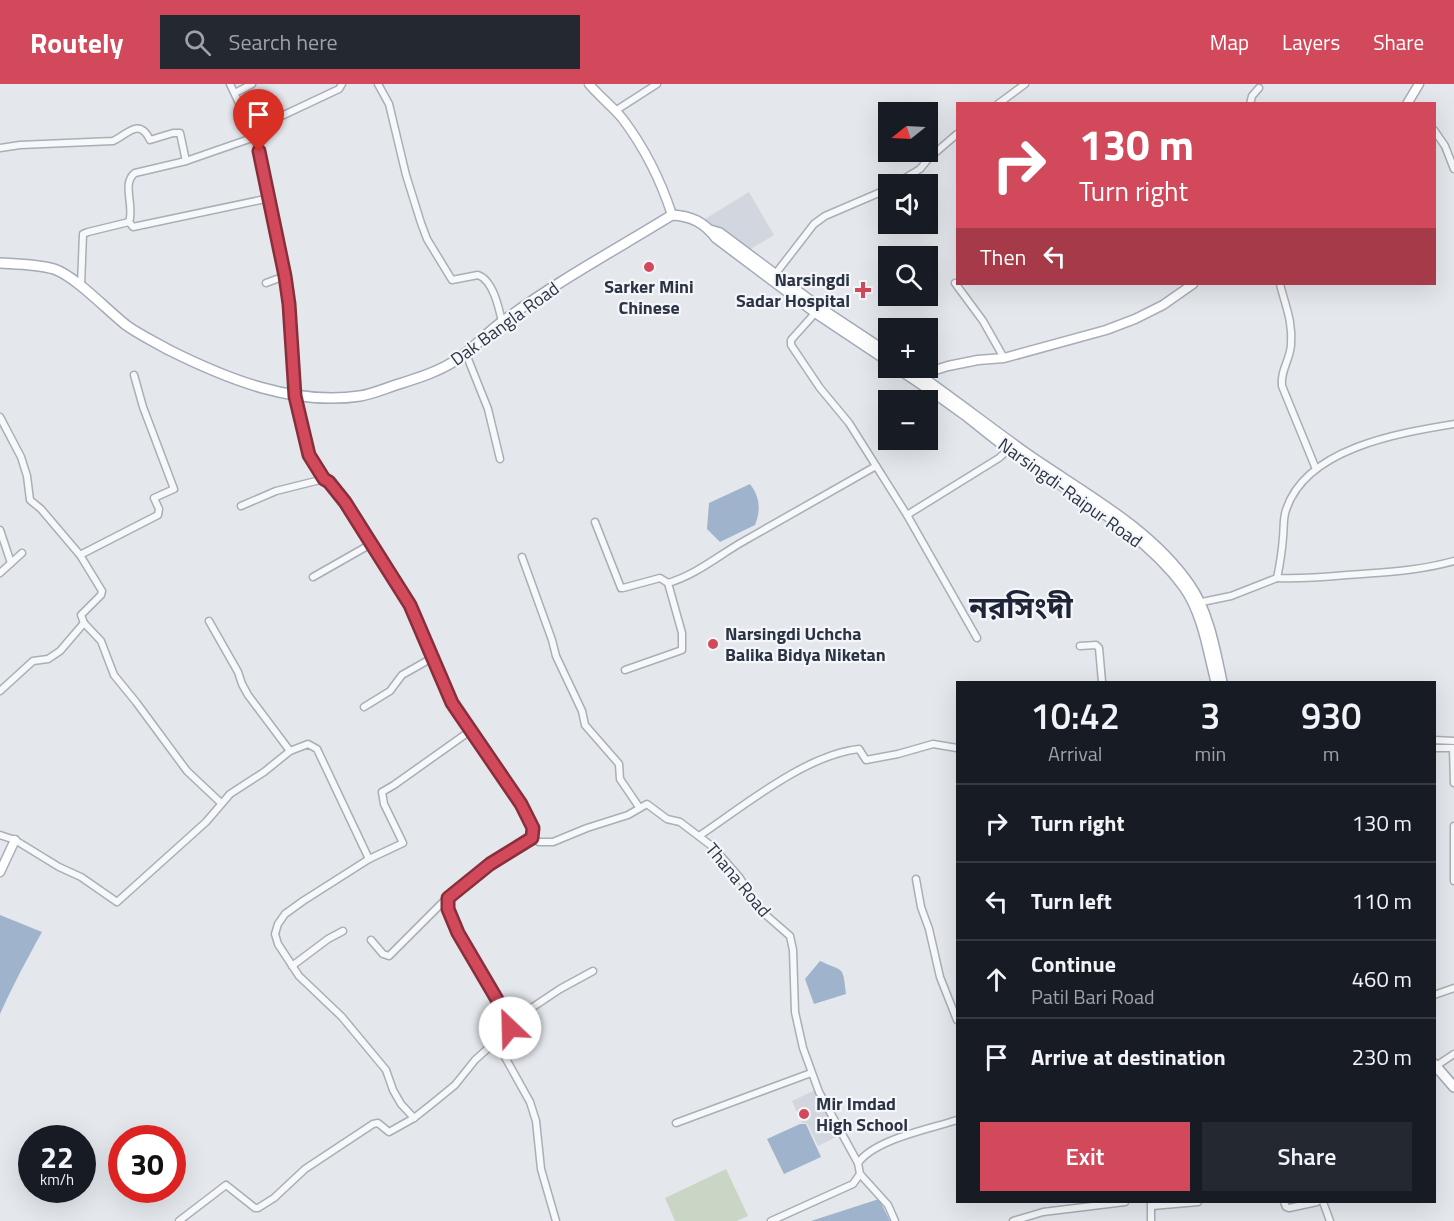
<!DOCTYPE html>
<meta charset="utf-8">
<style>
:root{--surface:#171b24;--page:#242831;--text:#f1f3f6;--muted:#9ea1a6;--line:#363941;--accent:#d1495b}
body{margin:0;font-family:"Titillium Web","Noto Sans Bengali",sans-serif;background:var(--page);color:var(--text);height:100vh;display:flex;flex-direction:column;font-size:22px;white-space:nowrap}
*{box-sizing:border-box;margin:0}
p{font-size:20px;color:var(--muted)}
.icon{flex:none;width:33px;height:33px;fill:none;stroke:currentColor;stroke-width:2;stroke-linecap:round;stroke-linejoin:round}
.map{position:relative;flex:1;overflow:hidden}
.drawer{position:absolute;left:956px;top:597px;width:480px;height:522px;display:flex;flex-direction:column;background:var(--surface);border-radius:0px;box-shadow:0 6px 24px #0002}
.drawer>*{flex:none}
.top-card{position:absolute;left:956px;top:18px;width:480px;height:183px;border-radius:0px;box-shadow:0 6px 24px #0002;background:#d1495b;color:#fff;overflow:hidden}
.needle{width:39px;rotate:252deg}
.controls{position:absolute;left:878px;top:18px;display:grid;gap:12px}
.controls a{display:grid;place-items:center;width:60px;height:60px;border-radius:0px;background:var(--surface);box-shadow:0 6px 24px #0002;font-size:30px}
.speed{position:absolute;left:18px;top:1041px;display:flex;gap:12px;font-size:30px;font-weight:700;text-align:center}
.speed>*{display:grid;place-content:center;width:78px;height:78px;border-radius:50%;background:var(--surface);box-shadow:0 6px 24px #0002;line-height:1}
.speed small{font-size:15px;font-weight:400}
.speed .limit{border:9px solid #d22;background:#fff;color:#111}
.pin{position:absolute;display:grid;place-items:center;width:51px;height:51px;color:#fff;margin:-62px -26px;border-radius:50% 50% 50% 0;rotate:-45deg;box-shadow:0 0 6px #0007}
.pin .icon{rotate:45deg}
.me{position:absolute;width:66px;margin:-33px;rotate:336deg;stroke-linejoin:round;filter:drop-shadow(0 0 4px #0008)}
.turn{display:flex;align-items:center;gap:21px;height:126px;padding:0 24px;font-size:27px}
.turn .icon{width:78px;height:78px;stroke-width:2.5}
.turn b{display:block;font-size:42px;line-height:51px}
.then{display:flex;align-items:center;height:57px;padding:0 24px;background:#0003;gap:12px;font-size:22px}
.eta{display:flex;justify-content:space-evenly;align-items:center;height:102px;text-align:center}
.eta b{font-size:36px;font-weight:600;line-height:42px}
.button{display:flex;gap:12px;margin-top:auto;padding:12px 24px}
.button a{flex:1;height:69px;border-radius:0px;background:var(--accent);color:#fff;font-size:24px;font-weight:600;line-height:69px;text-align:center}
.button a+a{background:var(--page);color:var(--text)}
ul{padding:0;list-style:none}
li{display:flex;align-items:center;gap:18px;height:78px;padding:0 24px;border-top:2px solid var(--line)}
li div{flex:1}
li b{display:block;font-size:22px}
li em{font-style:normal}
header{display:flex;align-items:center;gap:36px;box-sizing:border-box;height:84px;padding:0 30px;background:var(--accent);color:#fff}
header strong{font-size:28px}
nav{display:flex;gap:33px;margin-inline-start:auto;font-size:21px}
.search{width:420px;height:54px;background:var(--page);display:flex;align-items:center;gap:15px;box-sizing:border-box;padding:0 21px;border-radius:0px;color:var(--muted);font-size:22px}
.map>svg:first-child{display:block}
.built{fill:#d2d6de}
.green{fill:#c9d6c5}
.water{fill:#9fb4cc}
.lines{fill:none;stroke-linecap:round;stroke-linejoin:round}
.street-casing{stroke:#a9aeb7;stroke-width:9}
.secondary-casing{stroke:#a9aeb7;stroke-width:11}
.primary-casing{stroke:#a3abb8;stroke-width:12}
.street{stroke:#f7f8fa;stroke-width:6}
.secondary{stroke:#fff;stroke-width:8}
.primary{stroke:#fff;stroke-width:9}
.route-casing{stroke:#882f3b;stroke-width:15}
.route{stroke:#d1495b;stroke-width:10}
.poi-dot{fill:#d1495b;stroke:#f4f6f9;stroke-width:2}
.labels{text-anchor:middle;stroke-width:4.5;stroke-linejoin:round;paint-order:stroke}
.poi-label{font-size:18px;font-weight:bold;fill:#2b3445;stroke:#f4f6f9;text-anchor:start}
.street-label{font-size:18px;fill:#2b3445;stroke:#f4f6f9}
.town-label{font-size:30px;font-weight:bold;fill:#1d2536;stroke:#f4f6f9}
</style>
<header>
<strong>Routely</strong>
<div class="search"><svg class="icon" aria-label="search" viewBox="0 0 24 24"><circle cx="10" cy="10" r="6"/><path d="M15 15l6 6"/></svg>Search here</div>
<nav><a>Map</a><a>Layers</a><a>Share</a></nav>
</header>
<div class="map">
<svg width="1454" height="1137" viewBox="0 0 1454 1137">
<rect width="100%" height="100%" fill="#e4e7ec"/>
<g class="built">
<polygon points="749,108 774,151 744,169 713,149 705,135"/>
<polygon points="815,1006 838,1052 818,1062 807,1039 802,1039 792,1017"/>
</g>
<polygon class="green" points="726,1085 748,1132 737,1137 675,1137 665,1114"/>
<g class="water">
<path d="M750,400C760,413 761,426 755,441L720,458L707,445L709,419Z"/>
<path d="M0,831L42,848C27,875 13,901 0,930Z"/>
<path d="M820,877C844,888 843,881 846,910L814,920L805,895Z"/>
<polygon points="800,1040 806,1040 821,1073 784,1090 767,1055"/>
<polygon points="879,1115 890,1137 811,1137"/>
</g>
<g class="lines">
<defs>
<g id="street">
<path d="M378,0L389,20L406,91L421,139L427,155L452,196L478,191C493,196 499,224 502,238"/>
<polyline points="235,9 252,0"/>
<polyline points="998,20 1025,0"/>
<polyline points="1250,20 1252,12 1259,4"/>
<polyline points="615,27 657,0"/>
<polyline points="252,46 339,5 342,0"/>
<polyline points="1434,46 1445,62 1454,85"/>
<path d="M0,64L20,61L113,57C126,52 139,32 150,56L173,49H180L186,77"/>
<polyline points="895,100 920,85 929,74 957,50"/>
<polyline points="129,138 133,143 270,114"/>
<polyline points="773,193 814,140 825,132 888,105"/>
<polyline points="266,199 285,192"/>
<polyline points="955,199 983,237 1004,274"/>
<path d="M1280,200C1285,221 1293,237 1291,261C1290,276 1280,287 1282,302L1316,385"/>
<path d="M81,202L83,150L88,148L129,138C135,123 121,99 135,89L186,77L255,53"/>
<polyline points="817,227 791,256 791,261 820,304 849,339 907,431 977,554"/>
<polyline points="466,270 488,325 500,375"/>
<polyline points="0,333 21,373 27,392 30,416 41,425 80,471 102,507 101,511 81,531 84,539"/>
<polyline points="241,422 276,407 324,395"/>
<polyline points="907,431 999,374 1011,363"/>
<polyline points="595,438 621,504 623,504 660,494 668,499"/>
<polyline points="0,446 11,479"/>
<polyline points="80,471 158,431 159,425 154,414 174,405 143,323 134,291"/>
<polyline points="522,473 552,556 556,572 582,627 585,641 619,680 620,695 639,723"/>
<polyline points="0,489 22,469"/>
<polyline points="313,493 371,460"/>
<path d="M1277,494C1301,495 1324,493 1347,491C1385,488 1418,487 1454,477"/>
<path d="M1197,519L1231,512L1277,494C1280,480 1282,467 1283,453C1284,444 1283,434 1286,426C1306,364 1399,349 1454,340"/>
<polyline points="209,537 238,588 242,600 248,611 290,667"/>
<polyline points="1080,562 1096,561 1099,564 1102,598"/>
<path d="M625,586L682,566V549L668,499C696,491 719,471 744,457C788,432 832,407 876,382"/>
<polyline points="0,607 33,577 48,575 60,567 84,539 101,557 114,591 136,618 187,687 221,719"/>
<polyline points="364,623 390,607 402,591 432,574"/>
<polyline points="1434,656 1454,657"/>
<polyline points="1434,664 1454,664"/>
<polyline points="1453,664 1454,699"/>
<polyline points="1454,742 1454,797"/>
<polyline points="0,751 15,756 59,783 81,793 117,818 206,738 230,710 264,688 290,667 308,660 317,665 369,775"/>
<path d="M699,752C744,722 805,671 859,665L866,676L898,670L933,660L957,664"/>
<polyline points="532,754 539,758 553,758 587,744 628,731 647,720 667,735 680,738 713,763 740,794 759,825 790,852 793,866 795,928 803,964 819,1008 858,1079"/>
<polyline points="916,795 921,823 929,845 940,893 957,936"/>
<polyline points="371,856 383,870 389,872 447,814"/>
<polyline points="292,882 328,855 343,847"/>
<polyline points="1434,911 1454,904"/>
<polyline points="509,939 560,905 593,887"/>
<polyline points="496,957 530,1018 536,1037 541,1085 556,1137"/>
<polyline points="1436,982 1454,970"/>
<polyline points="414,1034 401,1020 393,1006 386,986 342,933 299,892 278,860 275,850 278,840 285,830 303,817 369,775 403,759 384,720 382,708 394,701 470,647"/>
<polyline points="676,1039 811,989"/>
<polyline points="860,1090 888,1121 895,1137"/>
<polyline points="1284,1118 1286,1123 1289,1124 1317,1118"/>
<polyline points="1323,1118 1330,1137"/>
<polyline points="1152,1122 1198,1118"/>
<polyline points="179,1137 226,1101 255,1124 258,1124 274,1114 305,1085 373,1040 378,1039 389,1048 414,1034 433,1019 455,1001 475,976 506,948 510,944 509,939 464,861 447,820 448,814 490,780 532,754 533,744 511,704 452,619 410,521 345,418 329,398 324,395 309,371 295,312 289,220 279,155 255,53 230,0"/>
<path d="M771,1137L853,1100L860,1090L858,1079C875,1055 930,1045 957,1036"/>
<polyline points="1013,1137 1043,1128 1125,1118"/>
<polyline points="1151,1137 1151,1118"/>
</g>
<g id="secondary">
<path d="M589,0C599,12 612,22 622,34C644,63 661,97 672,131"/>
<polyline points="1407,20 1419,0"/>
<polyline points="920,299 932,287 948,282 978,276 1004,274 1106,246 1135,235 1163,221 1193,200"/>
<polyline points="0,788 15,756"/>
</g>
<g id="primary">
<polyline points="710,146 720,149 820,224 888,269"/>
<path d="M0,179C18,180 37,180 54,185C75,192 107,226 126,241C138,250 155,258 169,266C227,295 294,322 360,312C373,310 386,304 399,300C418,294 437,288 453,278C472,267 485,250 502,238C556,198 615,166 672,131C691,132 704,138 716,154L816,229L888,277"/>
<path d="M897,284C920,299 943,315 965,331C983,345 1001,360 1019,373C1075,412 1143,447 1184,503C1203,530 1208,567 1216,598"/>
<path d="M909,284C950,312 989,343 1030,372C1085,410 1150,444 1189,500C1209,528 1215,566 1222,598"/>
<polyline points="1434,980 1454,1003"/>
</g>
</defs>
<use href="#street" class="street-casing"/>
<use href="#secondary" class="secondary-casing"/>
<use href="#primary" class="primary-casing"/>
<use href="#street" class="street"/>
<use href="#secondary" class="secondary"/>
<use href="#primary" class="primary"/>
</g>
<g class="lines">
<defs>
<polyline id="route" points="259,67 285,192 289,220 295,312 309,371 324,395 329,398 345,418 410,521 452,619 521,720 533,744 532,754 490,780 448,814 448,825 458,849 502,924 510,944"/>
</defs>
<use href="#route" class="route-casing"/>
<use href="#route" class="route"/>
</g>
<g class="poi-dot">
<circle cx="649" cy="183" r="6"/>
<path d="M860 197h6v6h6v6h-6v6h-6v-6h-6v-6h6z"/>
<circle cx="713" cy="560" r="6"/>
<circle cx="804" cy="1030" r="6"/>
</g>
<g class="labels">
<g class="poi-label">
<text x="850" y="202" text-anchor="end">Narsingdi<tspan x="850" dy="21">Sadar Hospital</tspan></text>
<text x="649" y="209" text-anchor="middle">Sarker Mini<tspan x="649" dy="21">Chinese</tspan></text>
<text x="725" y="556">Narsingdi Uchcha<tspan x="725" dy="21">Balika Bidya Niketan</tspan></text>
<text x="816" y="1026">Mir Imdad<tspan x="816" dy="21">High School</tspan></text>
</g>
<g class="street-label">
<text transform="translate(505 240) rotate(-36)" y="6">Dak Bangla Road</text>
<text transform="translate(1070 409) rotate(36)" y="6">Narsingdi-Raipur Road</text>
<text transform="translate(738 796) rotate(50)" y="6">Thana Road</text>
</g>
<g class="town-label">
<text x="1021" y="534">নরসিংদী</text>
</g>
</g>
</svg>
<div class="controls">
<a><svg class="needle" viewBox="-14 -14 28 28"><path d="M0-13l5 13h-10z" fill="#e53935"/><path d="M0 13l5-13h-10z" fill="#9ea1a6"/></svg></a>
<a><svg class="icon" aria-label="sound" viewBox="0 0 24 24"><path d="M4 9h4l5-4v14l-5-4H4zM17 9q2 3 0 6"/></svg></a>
<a><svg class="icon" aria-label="search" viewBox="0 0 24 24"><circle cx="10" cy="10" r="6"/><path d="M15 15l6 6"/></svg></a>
<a>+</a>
<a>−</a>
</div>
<div class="speed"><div>22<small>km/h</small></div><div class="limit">30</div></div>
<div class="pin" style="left:259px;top:67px;background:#d93025"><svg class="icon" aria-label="arrive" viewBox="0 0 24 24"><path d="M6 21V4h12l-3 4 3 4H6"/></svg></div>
<svg class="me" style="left:510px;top:944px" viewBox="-20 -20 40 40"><circle r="19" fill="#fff"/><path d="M0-13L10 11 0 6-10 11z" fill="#d1495b"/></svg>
<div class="top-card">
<div class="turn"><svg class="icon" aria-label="right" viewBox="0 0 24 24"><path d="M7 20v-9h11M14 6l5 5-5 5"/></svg><div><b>130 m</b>Turn right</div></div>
<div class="then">Then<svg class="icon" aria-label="left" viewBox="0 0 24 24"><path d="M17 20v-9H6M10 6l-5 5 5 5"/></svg></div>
</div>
<section class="drawer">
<div class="eta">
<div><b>10:42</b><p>Arrival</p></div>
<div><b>3</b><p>min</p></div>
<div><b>930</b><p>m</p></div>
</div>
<ul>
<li><svg class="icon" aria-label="right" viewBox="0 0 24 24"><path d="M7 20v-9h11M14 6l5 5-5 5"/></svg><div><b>Turn right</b></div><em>130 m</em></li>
<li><svg class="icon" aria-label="left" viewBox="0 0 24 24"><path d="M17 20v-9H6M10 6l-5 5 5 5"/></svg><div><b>Turn left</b></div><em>110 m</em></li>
<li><svg class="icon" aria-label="ahead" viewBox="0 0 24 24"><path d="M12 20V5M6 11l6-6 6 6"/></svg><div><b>Continue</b><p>Patil Bari Road</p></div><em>460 m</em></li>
<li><svg class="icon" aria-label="arrive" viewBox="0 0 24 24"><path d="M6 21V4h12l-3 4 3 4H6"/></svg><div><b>Arrive at destination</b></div><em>230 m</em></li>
</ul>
<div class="button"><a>Exit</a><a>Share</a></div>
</section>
</div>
